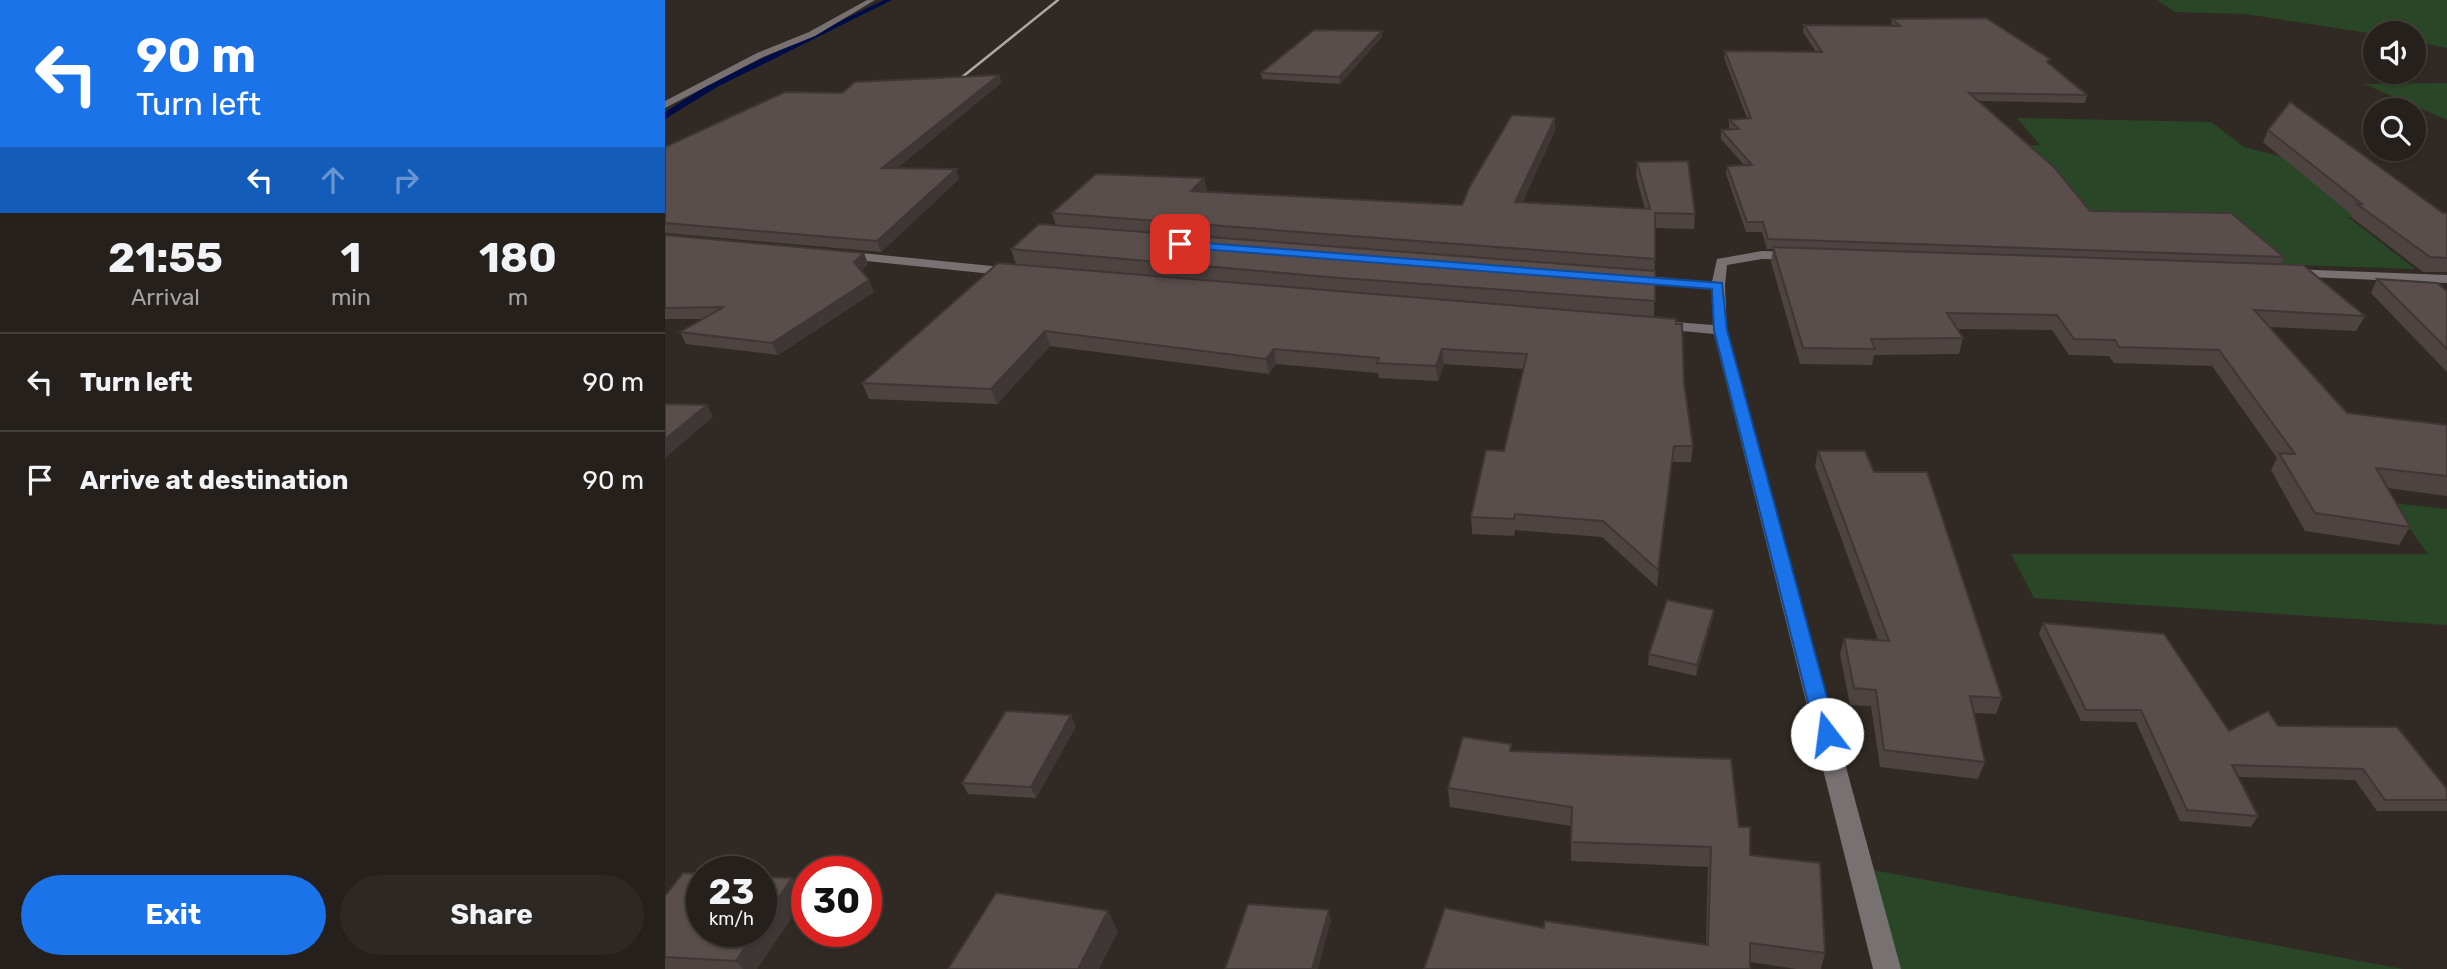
<!DOCTYPE html>
<style>
:root{--surface:#25201b;--page:#2d2824;--text:#f1f3f6;--muted:#a3a3a3;--line:#423e3a;--accent:#1a73e8}
body{margin:0;font-family:Rubik,sans-serif;background:var(--page);color:var(--text);height:100vh;display:flex;flex-direction:column;font-size:26px;white-space:nowrap}
*{box-sizing:border-box;margin:0}
p{font-size:23px;color:var(--muted)}
.icon{flex:none;width:38px;height:38px;fill:none;stroke:currentColor;stroke-width:2;stroke-linecap:round;stroke-linejoin:round}
.map{position:relative;flex:1;overflow:hidden}
.sheet{display:flex;flex-direction:column;background:var(--surface);width:665px}
.sheet>*{flex:none}
.top-card{background:#1a73e8;color:#fff;overflow:hidden}
.fabs{position:absolute;left:1698px;top:21px;display:grid;gap:14px}
.fabs a{display:grid;place-items:center;width:63px;height:63px;border-radius:50%;background:var(--surface);box-shadow:0 2px 5px #0004,0 0 0 2px var(--line);font-size:35px}
.speed{position:absolute;left:21px;top:856px;display:flex;gap:14px;font-size:35px;font-weight:700;text-align:center}
.speed>*{display:grid;place-content:center;width:91px;height:91px;border-radius:50%;background:var(--surface);box-shadow:0 2px 5px #0004,0 0 0 2px var(--line);line-height:1}
.speed small{font-size:18px;font-weight:400}
.speed .limit{border:10px solid #d22;background:#fff;color:#111}
.pin{position:absolute;display:grid;place-items:center;width:60px;height:60px;color:#fff;margin:-30px;border-radius:14px;box-shadow:0 4px 10px #0006}
.me{position:absolute;width:77px;margin:-38px;rotate:345deg;stroke-linejoin:round;filter:drop-shadow(0 0 5px #0008)}
.turn{display:flex;align-items:center;gap:24px;height:147px;padding:0 21px;font-size:32px}
.turn .icon{width:91px;height:91px;stroke-width:2.5}
.turn b{display:block;font-size:49px;line-height:60px}
.lanes{display:flex;align-items:center;height:66px;padding:0 21px;background:#0003;justify-content:center;gap:35px;direction:ltr}
.lanes .off{opacity:.35}
.eta{display:flex;justify-content:space-evenly;align-items:center;height:119px;text-align:center}
.eta b{font-size:42px;font-weight:700;line-height:49px}
.button{display:flex;gap:14px;margin-top:auto;padding:14px 21px}
.button a{flex:1;height:80px;border-radius:42px;background:var(--accent);color:#fff;font-size:28px;font-weight:700;line-height:80px;text-align:center}
.button a+a{background:var(--page);color:var(--text)}
ul{padding:0;list-style:none}
li{display:flex;align-items:center;gap:21px;height:98px;padding:0 21px;border-top:2px solid var(--line)}
li div{flex:1}
li b{display:block;font-size:26px}
li em{font-style:normal}
main{display:flex;flex:1;min-height:0}
.map>svg:first-child{display:block}
.green{fill:#294726}
.lines{fill:none;stroke-linecap:round;stroke-linejoin:round}
.stream{fill:#000c46;fill-rule:evenodd}
.minor{fill:#777171;fill-rule:evenodd}
.rail{stroke:#afa9a5;stroke-width:2.5}
.wall{fill:#4d4341}
.shaded-wall{fill:#3e3735}
.building{fill:#594e4c;stroke:#3e3735;stroke-width:2}
.route{fill:#1a73e8;stroke:#114b97;stroke-width:2}
</style>
<main>
<section class="sheet">
<div class="top-card">
<div class="turn"><svg class="icon" aria-label="left" viewBox="0 0 24 24"><path d="M17 20v-9H6M10 6l-5 5 5 5"/></svg><div><b>90 m</b>Turn left</div></div>
<div class="lanes"><svg class="icon" aria-label="left" viewBox="0 0 24 24"><path d="M17 20v-9H6M10 6l-5 5 5 5"/></svg><svg class="icon off" aria-label="ahead" viewBox="0 0 24 24"><path d="M12 20V5M6 11l6-6 6 6"/></svg><svg class="icon off" aria-label="right" viewBox="0 0 24 24"><path d="M7 20v-9h11M14 6l5 5-5 5"/></svg></div>
</div>
<div class="eta">
<div><b>21:55</b><p>Arrival</p></div>
<div><b>1</b><p>min</p></div>
<div><b>180</b><p>m</p></div>
</div>
<ul>
<li><svg class="icon" aria-label="left" viewBox="0 0 24 24"><path d="M17 20v-9H6M10 6l-5 5 5 5"/></svg><div><b>Turn left</b></div><em>90 m</em></li>
<li><svg class="icon" aria-label="arrive" viewBox="0 0 24 24"><path d="M6 21V4h12l-3 4 3 4H6"/></svg><div><b>Arrive at destination</b></div><em>90 m</em></li>
</ul>
<div class="button"><a>Exit</a><a>Share</a></div>
</section>
<div class="map">
<svg width="1782" height="969" viewBox="0 0 1782 969">
<rect width="100%" height="100%" fill="#312a24"/>
<g class="green">
<polygon points="1492,0 1782,0 1782,48 1748,41 1748,33 1710,34 1581,14 1510,12"/>
<polygon points="1782,83 1782,120 1699,84"/>
<polygon points="1352,118 1546,122 1579,147 1700,178 1760,218 1683,217 1750,269 1461,259 1275,147 1375,145"/>
<polygon points="1726,503 1782,509 1782,625 1369,598 1346,554 1763,554"/>
<polygon points="1197,868 1738,969 1217,969"/>
</g>
<g class="lines">
<polygon class="stream" points="219,0 227,0 52,87 0,119 0,112 46,83"/>
<g class="minor">
<polygon points="202,0 210,0 150,36 98,57 0,108 0,101 92,53 144,32"/>
<polygon points="176,251 347,268 353,272 347,276 172,258 172,252"/>
<polygon points="1097,251 1128,252 1134,256 1128,260 1097,259 1062,265 1060,286 1062,330 1236,969 1208,969 1049,334 996,329 989,325 996,321 1048,325 1047,289 969,283 962,279 969,275 1047,282 1052,259"/>
<polygon points="1625,269 1782,275 1782,283 1620,276 1619,273"/>
</g>
<polyline class="rail" points="281,90 393,0"/>
</g>
<g class="wall">
<polygon points="1227,19 1384,63 1422,95 1420,103 1313,101 1425,211 1619,257 1615,265 1700,316 1691,331 1604,327 1682,413 1782,425 1782,496 1722,488 1745,527 1734,545 1640,531 1606,470 1612,458 1547,366 1449,363 1444,356 1404,355 1387,330 1292,329 1298,338 1294,354 1209,355 1207,365 1135,364 1106,262 1108,249 1102,249 1097,232 1081,232 1061,174 1062,166 1079,165 1056,139 1056,130 1066,130 1064,128 1064,120 1082,118 1059,58 1060,51 1151,52 1138,32 1139,25 1226,26"/>
<polygon points="717,31 717,37 675,84 597,79 596,73"/>
<polygon points="334,75 336,83 232,168 294,179 216,252 0,233 0,147 177,93"/>
<polygon points="1603,130 1778,213 1782,213 1782,272 1758,272 1686,217 1687,215 1598,142"/>
<polygon points="890,131 857,202 980,209 971,176 972,162 1030,214 1029,229 990,228 989,317 1019,383 1028,446 1026,462 1007,462 992,587 937,537 850,530 849,536 807,534 806,517 839,451 858,369 779,364 773,381 714,378 713,373 611,364 604,374 385,346 332,404 204,399 197,383 351,264 346,249 391,225 387,213 542,192 797,205"/>
<polygon points="0,235 203,264 196,271 209,292 113,355 21,344 15,332 37,319 0,319"/>
<polygon points="1712,279 1782,291 1782,372 1706,293"/>
<polygon points="1153,451 1209,472 1337,698 1331,714 1309,713 1320,762 1313,779 1215,767 1206,706 1185,705 1175,654 1179,638 1213,640 1150,466"/>
<polygon points="1049,610 1047,621 1031,676 983,665 984,654"/>
<polygon points="1378,623 1564,731 1613,726 1782,789 1782,811 1712,811 1690,780 1573,777 1593,816 1586,827 1515,821 1471,722 1416,721 1374,634"/>
<polygon points="411,726 371,798 303,794 297,783"/>
<polygon points="847,751 1074,827 1085,855 1160,953 1156,969 1131,969 1085,962 879,928 1041,944 1043,867 906,861 906,826 785,807 783,788"/>
<polygon points="127,878 141,896 92,969 0,969 0,896"/>
</g>
<g class="shaded-wall">
<polygon points="717,31 717,37 675,84 674,77"/>
<polygon points="334,75 336,83 220,178 217,168"/>
<polygon points="890,118 890,131 851,217 850,202"/>
<polygon points="291,169 294,179 216,252 212,241"/>
<polygon points="539,178 542,192 526,191"/>
<polygon points="199,253 203,264 194,273 189,262"/>
<polygon points="204,280 209,292 113,355 107,343"/>
<polygon points="380,331 385,346 332,404 326,389"/>
<polygon points="609,349 611,364 604,374 601,359"/>
<polygon points="777,349 779,364 773,381 771,366"/>
<polygon points="42,405 48,417 0,458 0,439"/>
<polygon points="1009,446 1007,462 992,587 993,570"/>
<polygon points="1049,610 1047,621 1031,676 1032,665"/>
<polygon points="406,715 411,726 371,798 366,787"/>
<polygon points="127,878 141,896 92,969 78,969 71,961 91,931 96,931 96,924"/>
<polygon points="664,910 666,921 653,969 647,969"/>
<polygon points="443,911 453,932 434,969 413,969"/>
</g>
<g class="building">
<polygon points="1321,18 1385,59 1382,62 1422,95 1304,93 1390,168 1425,211 1566,213 1619,257 1103,239 1098,222 1082,222 1062,166 1087,165 1056,130 1074,129 1064,120 1086,118 1060,51 1157,52 1139,25 1235,26 1227,19"/>
<polygon points="649,30 717,31 674,77 596,73"/>
<polygon points="334,75 217,168 291,169 212,241 0,223 0,147 120,92 177,93 190,82"/>
<polygon points="1625,102 1778,213 1782,213 1782,258 1765,257 1692,204 1697,204 1603,130"/>
<polygon points="847,115 890,118 850,202 985,209 972,162 1023,161 1030,214 990,213 990,259 387,213 431,174 539,178 526,191 797,205 805,186"/>
<polygon points="374,224 990,271 990,301 663,277 346,249"/>
<polygon points="0,235 199,253 189,262 204,280 107,343 15,332 59,307 0,308"/>
<polygon points="1108,247 1638,265 1700,316 1589,310 1682,413 1782,425 1782,476 1711,468 1745,527 1650,513 1614,453 1630,454 1554,350 1454,347 1450,340 1409,339 1392,315 1282,313 1298,338 1206,339 1210,349 1138,348"/>
<polygon points="333,263 1011,319 1011,324 1017,324 1019,383 1028,446 1009,446 993,570 938,521 850,514 849,519 806,517 821,450 839,451 862,354 777,349 771,366 712,363 714,358 609,349 601,359 380,331 326,389 197,383"/>
<polygon points="1712,279 1772,283 1782,291 1782,349"/>
<polygon points="0,404 42,405 0,439"/>
<polygon points="1153,451 1200,451 1209,472 1262,472 1337,698 1305,696 1320,762 1219,750 1211,690 1189,688 1179,638 1224,641"/>
<polygon points="1002,600 1049,610 1032,665 984,654"/>
<polygon points="1378,623 1499,634 1564,731 1603,711 1613,726 1732,727 1782,789 1782,800 1720,800 1698,769 1567,765 1593,816 1522,810 1476,710 1421,710"/>
<polygon points="341,711 406,715 366,787 297,783"/>
<polygon points="798,737 846,744 845,751 1066,759 1074,827 1085,827 1085,855 1155,863 1160,953 1085,943 1085,969 759,969 780,908 879,928 880,921 1043,945 1046,847 906,842 907,807 783,788"/>
<polygon points="18,873 37,874 37,931 91,931 71,961 0,957 0,896"/>
<polygon points="96,877 127,878 96,924"/>
<polygon points="331,893 443,911 413,969 283,969"/>
<polygon points="583,904 664,910 647,969 560,969"/>
</g>
<polygon class="route" points="515,241 1057,283 1062,330 1172,734 1169,740 1154,740 1151,734 1049,330 1047,289 511,247 509,244"/>
</svg>
<div class="fabs">
<a><svg class="icon" aria-label="sound" viewBox="0 0 24 24"><path d="M4 9h4l5-4v14l-5-4H4zM17 9q2 3 0 6"/></svg></a>
<a><svg class="icon" aria-label="search" viewBox="0 0 24 24"><circle cx="10" cy="10" r="6"/><path d="M15 15l6 6"/></svg></a>
</div>
<div class="speed"><div>23<small>km/h</small></div><div class="limit">30</div></div>
<div class="pin" style="left:515px;top:244px;background:#d93025"><svg class="icon" aria-label="arrive" viewBox="0 0 24 24"><path d="M6 21V4h12l-3 4 3 4H6"/></svg></div>
<svg class="me" style="left:1162px;top:734px" viewBox="-20 -20 40 40"><circle r="19" fill="#fff"/><path d="M0-13L10 11 0 6-10 11z" fill="#1a73e8"/></svg>
</div>
</main>
